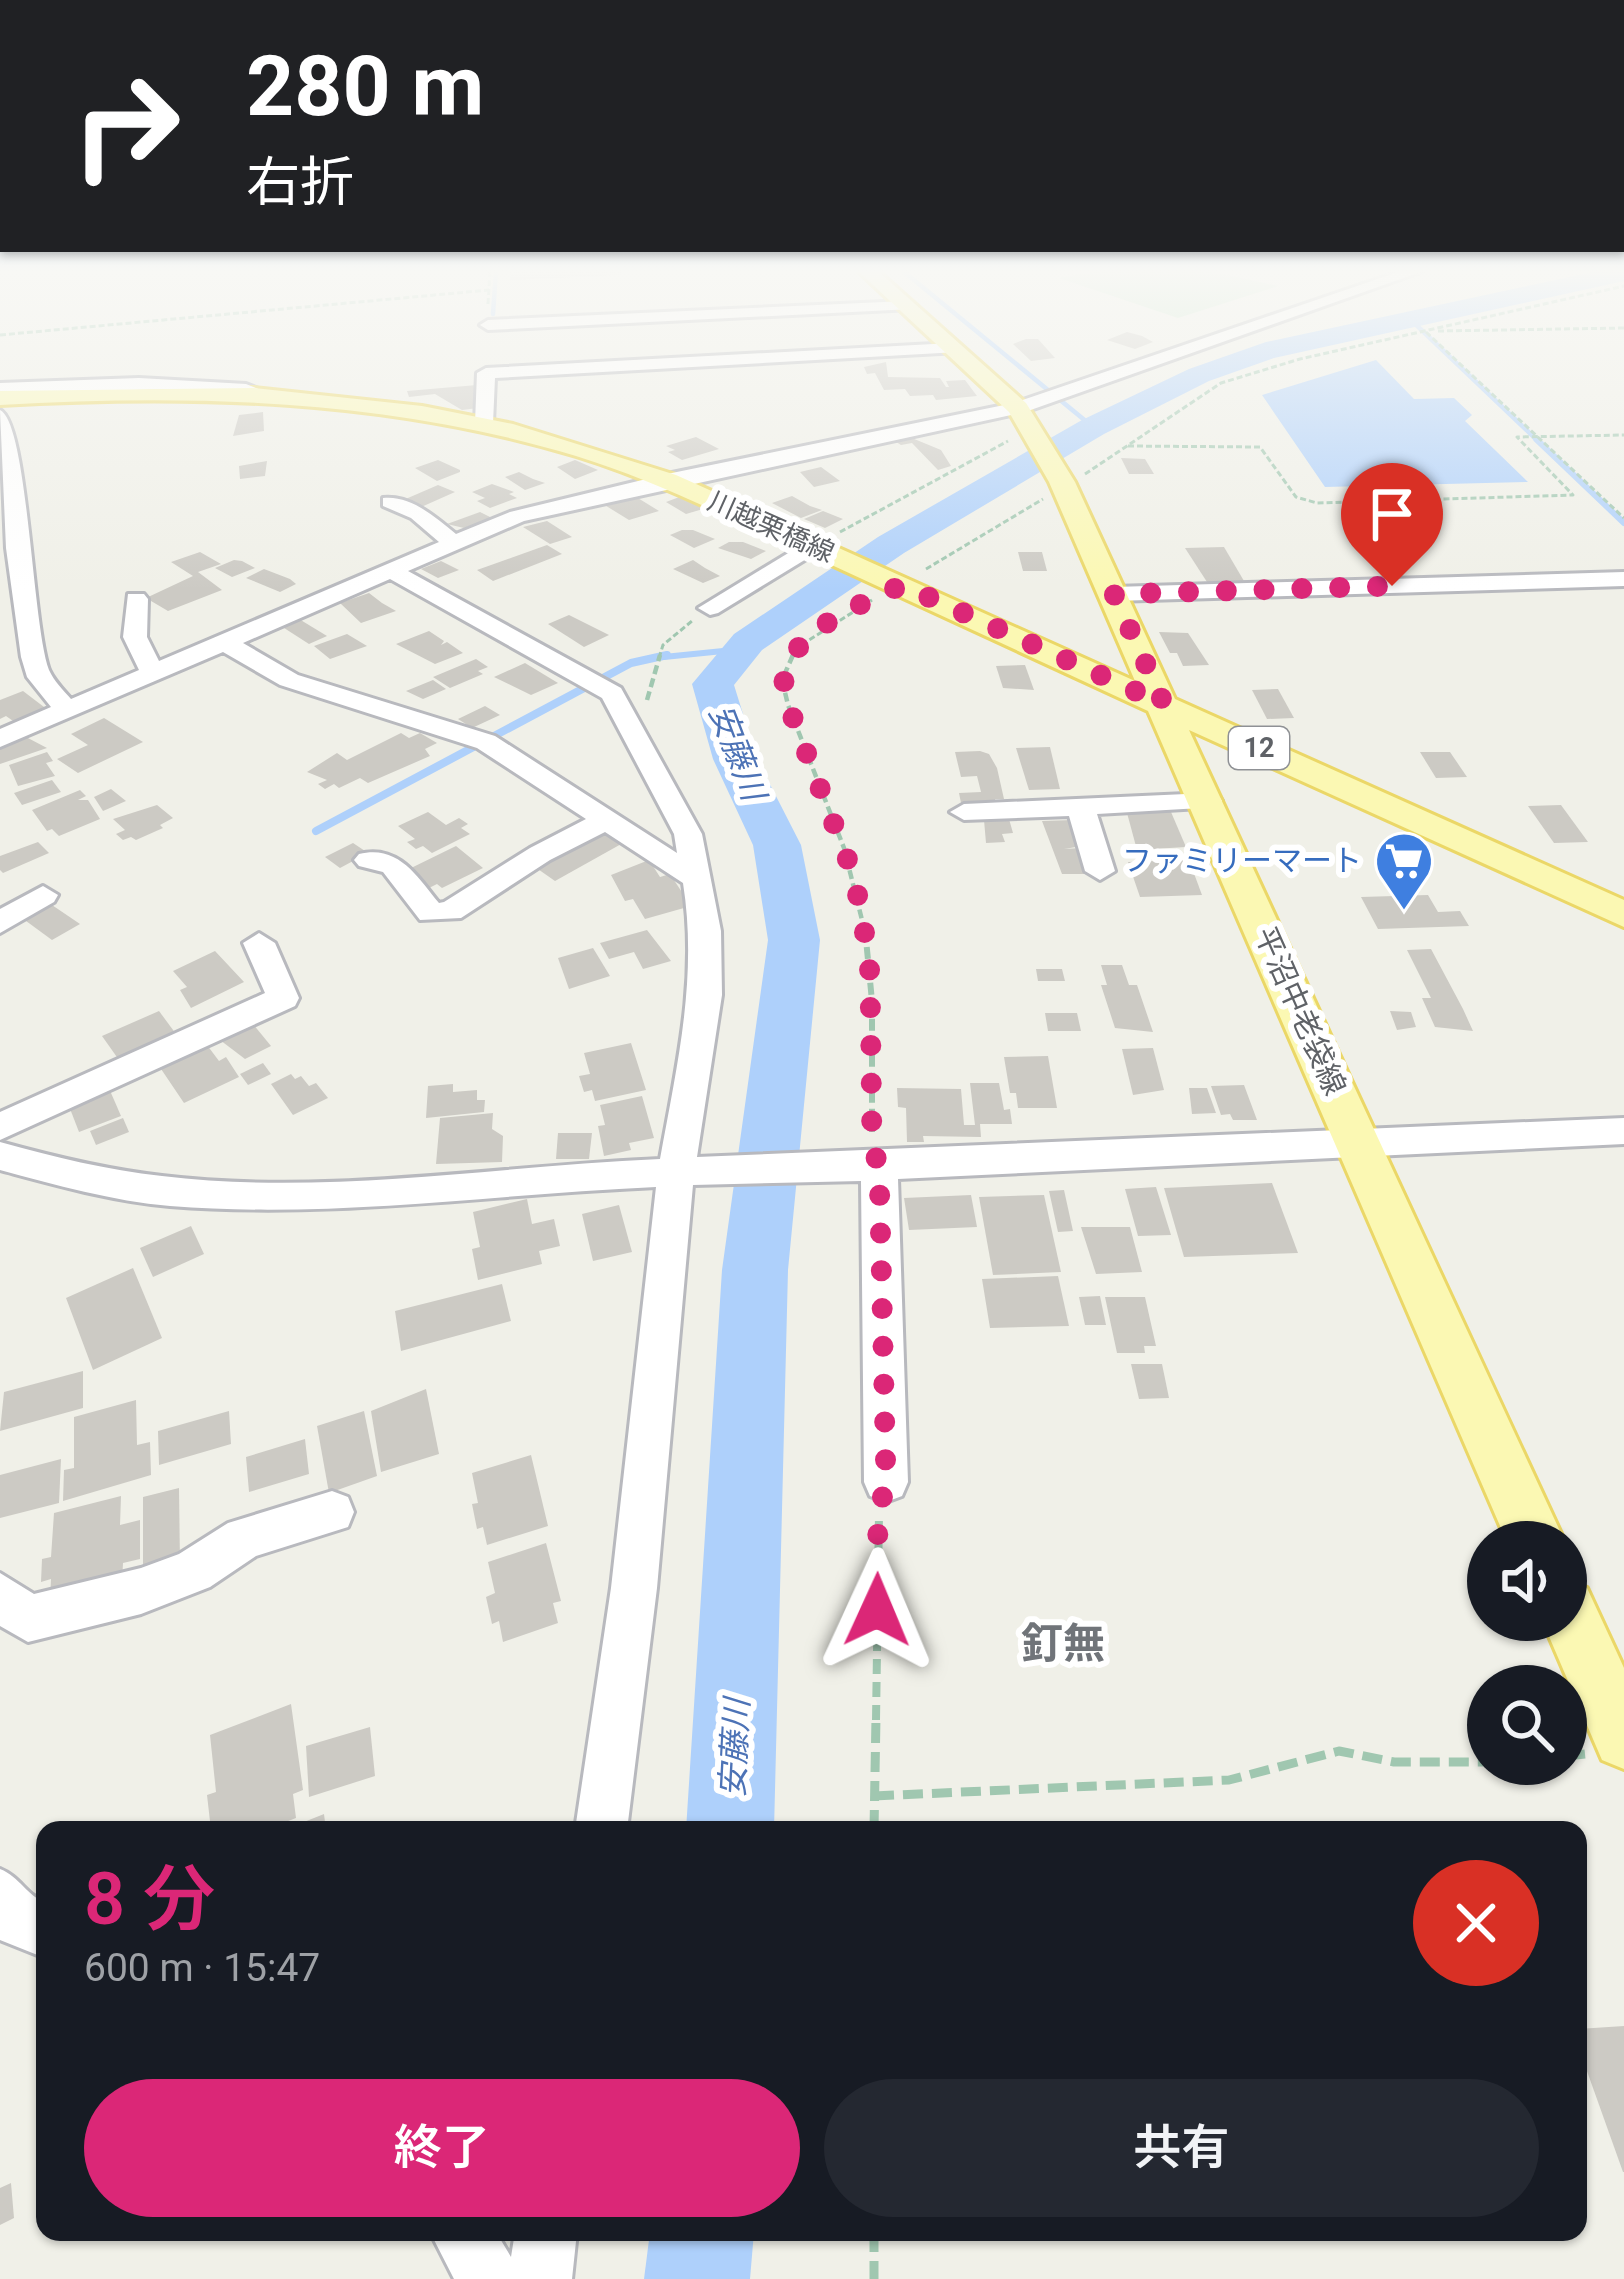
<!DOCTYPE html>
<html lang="ja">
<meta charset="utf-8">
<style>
:root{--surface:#171b24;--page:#242831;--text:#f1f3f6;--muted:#9ea1a6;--accent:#db2777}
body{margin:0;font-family:Roboto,"Noto Sans JP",sans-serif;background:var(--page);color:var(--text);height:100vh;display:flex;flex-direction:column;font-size:45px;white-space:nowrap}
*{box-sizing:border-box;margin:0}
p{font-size:39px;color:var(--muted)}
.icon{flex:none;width:66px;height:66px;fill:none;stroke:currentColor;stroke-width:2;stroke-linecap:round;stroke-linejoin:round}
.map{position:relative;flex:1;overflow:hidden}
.drawer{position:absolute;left:36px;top:1821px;width:1551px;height:420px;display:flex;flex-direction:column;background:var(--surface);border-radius:24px;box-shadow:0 3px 9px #0004}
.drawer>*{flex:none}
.guide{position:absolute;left:0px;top:0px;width:1626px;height:252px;box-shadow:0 3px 9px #0004;background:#202124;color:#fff;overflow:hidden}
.fabs{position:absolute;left:1467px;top:1521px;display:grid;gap:24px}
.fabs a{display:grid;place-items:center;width:120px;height:120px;border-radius:50%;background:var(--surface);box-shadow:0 3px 9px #0004;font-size:60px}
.pin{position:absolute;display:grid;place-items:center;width:102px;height:102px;color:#fff;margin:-123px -51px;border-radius:50% 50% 50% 0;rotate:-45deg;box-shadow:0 0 12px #0007}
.pin .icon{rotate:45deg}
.me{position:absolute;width:132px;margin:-66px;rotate:1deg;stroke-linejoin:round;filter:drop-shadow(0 0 9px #0008)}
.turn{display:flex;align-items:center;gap:42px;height:252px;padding:0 48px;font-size:54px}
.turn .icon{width:156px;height:156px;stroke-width:2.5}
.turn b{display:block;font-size:84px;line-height:102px}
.round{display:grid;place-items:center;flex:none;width:126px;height:126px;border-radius:63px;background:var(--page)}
.overview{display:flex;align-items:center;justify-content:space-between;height:204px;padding:0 48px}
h1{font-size:72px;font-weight:600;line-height:90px;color:var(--accent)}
.primary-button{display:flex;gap:24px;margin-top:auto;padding:24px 48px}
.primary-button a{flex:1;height:138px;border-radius:72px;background:var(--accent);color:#fff;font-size:48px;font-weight:600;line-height:138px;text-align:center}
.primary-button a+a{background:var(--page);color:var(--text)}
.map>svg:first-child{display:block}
.green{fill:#c7e6cb}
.water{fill:#aed0fb}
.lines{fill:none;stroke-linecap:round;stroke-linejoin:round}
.stream-far2{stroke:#aed0fb;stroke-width:4.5}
.stream-far1{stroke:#aed0fb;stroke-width:6}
.stream{stroke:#aed0fb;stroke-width:8}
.river{fill:#aed0fb;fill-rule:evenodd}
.building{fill:#cccac4}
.minor-casing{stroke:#b8b9be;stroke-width:6}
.major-casing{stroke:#ebd767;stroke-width:6}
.path-far4{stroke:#a0c7b0;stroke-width:3;stroke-dasharray:6 3;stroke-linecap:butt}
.path-far3{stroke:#a0c7b0;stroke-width:4.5;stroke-dasharray:9 4.5;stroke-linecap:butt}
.path-far2{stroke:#a0c7b0;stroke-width:6;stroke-dasharray:12 6;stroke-linecap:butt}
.path-far1{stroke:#a0c7b0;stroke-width:8;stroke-dasharray:15 8;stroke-linecap:butt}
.path{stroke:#a0c7b0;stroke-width:9;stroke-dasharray:20 9;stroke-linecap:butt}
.minor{fill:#fff;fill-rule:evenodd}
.major{fill:#fbf8b3;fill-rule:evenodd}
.route{stroke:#db2777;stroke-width:21;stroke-dasharray:0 37.8}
.labels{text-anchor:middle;stroke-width:12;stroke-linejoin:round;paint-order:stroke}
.far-street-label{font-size:27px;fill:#5f6267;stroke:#fff}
.shield{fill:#fff;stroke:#8f9195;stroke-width:3}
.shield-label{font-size:27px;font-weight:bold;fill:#5f6267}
.shop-label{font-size:30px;fill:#366cbe;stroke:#fff;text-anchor:end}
.street-label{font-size:30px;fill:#5f6267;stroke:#fff}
.water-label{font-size:33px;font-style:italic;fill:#4d73b6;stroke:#fff}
.near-quarter-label{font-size:42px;font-weight:bold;fill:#707479;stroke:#fff}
</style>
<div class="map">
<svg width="1624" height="2279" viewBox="0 0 1624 2279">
<rect width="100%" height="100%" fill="#f0f0e8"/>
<polygon class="green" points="1096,271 1209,271 1278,286 1178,318 1059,278"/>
<polygon class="water" points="1376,360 1414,399 1454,398 1472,415 1465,421 1528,482 1325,487 1262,395"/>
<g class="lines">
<g class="stream-far2">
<polyline points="903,271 1093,427"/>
<polyline points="493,314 496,271"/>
<polyline points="1410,319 1539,442"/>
</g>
<g class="stream-far1">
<polyline points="1536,439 1624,523"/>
<polyline points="654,658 743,649"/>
</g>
<polyline class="stream" points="316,831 631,663 667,655"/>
<g class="river">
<polygon points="1597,271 1624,271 1624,281 1274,358 1209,381 1104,434 904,553 762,650 734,685 757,759 801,845 820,940 788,1270 774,1830 686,1830 722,1270 768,940 753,845 713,759 692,684 734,634 878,537 1082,420 1189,369 1266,342"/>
<polygon points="650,2232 754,2232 750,2279 644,2279"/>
</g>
</g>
<g class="building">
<polygon points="510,271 622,271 622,275 510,280"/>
<polygon points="1127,332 1142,336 1153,342 1135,349 1107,340"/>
<polygon points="1026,339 1038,339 1055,358 1031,361 1013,344"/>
<polygon points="886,362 888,377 940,378 946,387 949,387 946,381 965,380 977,396 936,400 933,395 910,396 905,389 884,390 875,373 867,374 864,367"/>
<polygon points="477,385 478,408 462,410 435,394 409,397 407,391"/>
<polygon points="263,412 264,431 233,436 239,415"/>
<polygon points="907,436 941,450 951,466 938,470 912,443 901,445 893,440"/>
<polygon points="696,437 719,449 682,460 668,452 675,450 666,446"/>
<polygon points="1121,458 1145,459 1154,474 1129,474"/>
<polygon points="438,460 460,470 460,472 437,481 415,468"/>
<polygon points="575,460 598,470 575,479 557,467"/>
<polygon points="267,461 265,476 240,479 239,466"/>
<polygon points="821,467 840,481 814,487 800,472"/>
<polygon points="519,472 533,479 545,483 525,490 505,477"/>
<polygon points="492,484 514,492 509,494 517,498 490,508 477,501 485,498 472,492"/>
<polygon points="438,485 455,492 419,508 401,501"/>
<polygon points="633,495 659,511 629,520 603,504"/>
<polygon points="682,496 703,509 686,514 666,502"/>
<polygon points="792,496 810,506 822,510 801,518 772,503"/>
<polygon points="823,511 843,519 825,528 804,519"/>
<polygon points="480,512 492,518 464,528 447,524"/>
<polygon points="547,521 572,537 550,544 523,527"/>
<polygon points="682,530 693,530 715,539 694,548 670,535"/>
<polygon points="729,542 743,542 766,551 751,559 718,548"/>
<polygon points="547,545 562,554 493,581 477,570"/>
<polygon points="1224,547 1244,581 1207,582 1185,548"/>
<polygon points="200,552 221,564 198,572 222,590 168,611 146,598 193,576 171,562"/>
<polygon points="1018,552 1042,552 1047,571 1023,571"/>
<polygon points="234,560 242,561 255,568 232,577 215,568"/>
<polygon points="693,560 705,568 720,576 703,583 673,569"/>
<polygon points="441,561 459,570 438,578 421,569"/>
<polygon points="264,569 290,579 296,584 280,592 246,578"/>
<polygon points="369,593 382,603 396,611 361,623 340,603"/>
<polygon points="569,615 609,635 584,647 548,624"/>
<polygon points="299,619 327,636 309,644 281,626"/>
<polygon points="429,631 444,641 441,645 447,642 463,653 435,664 396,644"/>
<polygon points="1159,632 1188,633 1209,665 1183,666 1177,653 1170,653"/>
<polygon points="347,634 367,646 330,659 314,646"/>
<polygon points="476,659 488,667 478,671 483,674 450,688 433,677"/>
<polygon points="525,663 558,683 531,695 494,677"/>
<polygon points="1025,665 1034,690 1003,688 996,666"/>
<polygon points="433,680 446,689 423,699 406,691"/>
<polygon points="1278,689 1294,718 1267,719 1252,690"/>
<polygon points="23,691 44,707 16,723 6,716 0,719 0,700"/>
<polygon points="485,706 500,715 472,728 458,719"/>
<polygon points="104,718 143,742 78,773 57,759 88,745 71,734"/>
<polygon points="401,733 409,738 420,733 437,743 425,749 430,756 368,783 360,778 339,788 334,784 325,789 318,784 327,780 307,772 337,753 347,760"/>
<polygon points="26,737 47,748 0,764 0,747"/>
<polygon points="1050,747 1060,789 1029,790 1016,748"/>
<polygon points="980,751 989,754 997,768 1004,799 995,799 997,807 962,808 959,793 981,792 977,776 961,777 955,752"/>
<polygon points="47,752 53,761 46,763 55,776 18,786 9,765"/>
<polygon points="1420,752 1450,752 1467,777 1436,778"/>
<polygon points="52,780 61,792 22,805 14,793"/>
<polygon points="111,789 126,801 103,811 94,797"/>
<polygon points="80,790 86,796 78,800 88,800 100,819 59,836 52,829 47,831 32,810"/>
<polygon points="157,805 173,818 160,825 163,828 136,840 131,837 123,840 116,834 125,830 113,819"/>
<polygon points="1561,805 1588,842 1554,843 1528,806"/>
<polygon points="428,812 446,825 459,818 468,824 461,828 470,834 432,853 423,846 416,849 407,842 415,839 398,826"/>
<polygon points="1171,812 1186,847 1137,850 1127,813"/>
<polygon points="1009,819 1013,833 1002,834 1005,842 986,843 984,820"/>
<polygon points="1073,820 1082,846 1064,849 1081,848 1089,874 1062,874 1042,821"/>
<polygon points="602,829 623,843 555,881 535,867"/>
<polygon points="38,842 49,853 3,873 0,870 0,856"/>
<polygon points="353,843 368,853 340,868 325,857"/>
<polygon points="456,846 483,868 442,888 437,884 429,888 407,870"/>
<polygon points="649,860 660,877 670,874 691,906 645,919 633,899 625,901 611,875"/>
<polygon points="1189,860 1202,895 1140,897 1128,862"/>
<polygon points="1428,895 1438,912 1460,911 1469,926 1378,929 1361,897"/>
<polygon points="49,903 80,924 52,940 22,918"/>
<polygon points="647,930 671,961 643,969 634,952 609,959 600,943"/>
<polygon points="593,948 610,976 569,989 558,958"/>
<polygon points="1431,949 1463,1009 1473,1031 1435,1027 1422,998 1431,998 1407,950"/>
<polygon points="215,951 244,982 191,1008 180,990 187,987 173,971"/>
<polygon points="1101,965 1122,965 1129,985 1137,985 1153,1032 1115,1028 1101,985 1107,985"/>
<polygon points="1036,969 1062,969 1065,981 1038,981"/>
<polygon points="159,1011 176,1034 119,1060 102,1036"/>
<polygon points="1390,1011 1411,1012 1416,1027 1397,1030"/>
<polygon points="1045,1013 1077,1013 1081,1031 1048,1031"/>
<polygon points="253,1024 271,1046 245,1059 220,1040"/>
<polygon points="204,1041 219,1061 226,1057 239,1077 184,1103 157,1063"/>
<polygon points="631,1043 646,1090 595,1101 592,1090 584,1092 579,1076 590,1074 584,1053"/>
<polygon points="1153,1048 1164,1090 1133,1095 1122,1049"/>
<polygon points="1048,1056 1057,1108 1018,1108 1016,1093 1010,1093 1004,1057"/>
<polygon points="263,1063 271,1074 248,1085 240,1074"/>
<polygon points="291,1074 295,1079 301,1076 309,1086 316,1083 328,1098 293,1115 271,1084"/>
<polygon points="970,1083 999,1083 1004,1110 1010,1109 1012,1124 980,1124 981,1137 923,1136 924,1142 907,1142 906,1108 898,1107 897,1088 961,1089 964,1125 975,1125"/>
<polygon points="453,1084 453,1092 477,1090 477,1100 485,1100 484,1112 426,1118 428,1086"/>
<polygon points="1244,1085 1257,1120 1233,1120 1230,1114 1221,1115 1211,1086"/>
<polygon points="108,1086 121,1116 79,1132 67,1101"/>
<polygon points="1189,1088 1207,1088 1216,1113 1192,1114"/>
<polygon points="642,1096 654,1138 629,1143 631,1150 604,1156 598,1126 605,1125 600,1105"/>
<polygon points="493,1113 492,1129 503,1136 502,1162 436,1164 440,1118"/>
<polygon points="123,1118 129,1132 96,1145 90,1131"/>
<polygon points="558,1133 592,1133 589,1159 556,1159"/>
<polygon points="1272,1183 1298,1253 1184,1257 1164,1188"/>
<polygon points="1156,1187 1171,1235 1138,1236 1125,1189"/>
<polygon points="1064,1190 1073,1231 1058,1232 1049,1191"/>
<polygon points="971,1195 977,1227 909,1230 904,1198"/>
<polygon points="1044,1195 1061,1272 993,1275 979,1197"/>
<polygon points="527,1199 532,1224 554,1219 560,1246 539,1251 542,1264 478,1280 472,1249 480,1247 473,1212"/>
<polygon points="619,1205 632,1252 593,1261 582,1214"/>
<polygon points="191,1226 204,1254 153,1277 140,1248"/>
<polygon points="1081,1227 1130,1227 1142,1272 1096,1274"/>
<polygon points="133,1268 162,1338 93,1370 66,1298"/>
<polygon points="1058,1276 1069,1326 990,1328 982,1279"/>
<polygon points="502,1284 511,1321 401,1351 395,1311"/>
<polygon points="1100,1296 1106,1325 1085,1325 1079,1297"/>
<polygon points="1105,1297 1145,1297 1156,1346 1144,1346 1145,1353 1117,1353"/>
<polygon points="1131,1364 1162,1364 1169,1398 1139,1399"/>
<polygon points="83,1371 83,1408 0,1431 4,1392"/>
<polygon points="426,1389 439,1454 381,1472 371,1411"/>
<polygon points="136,1400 137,1445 150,1442 151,1475 63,1501 64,1470 74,1468 74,1417"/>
<polygon points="229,1411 231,1444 159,1465 158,1431"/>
<polygon points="364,1411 377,1476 329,1493 317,1426"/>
<polygon points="305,1439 309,1474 249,1492 246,1457"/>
<polygon points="531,1455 548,1526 487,1545 483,1527 477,1529 472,1504 478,1503 472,1473"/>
<polygon points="61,1459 59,1503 0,1518 0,1475"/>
<polygon points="179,1488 180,1564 143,1575 143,1497"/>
<polygon points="121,1496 120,1525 140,1520 140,1559 123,1563 122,1582 50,1602 51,1579 41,1582 42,1559 51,1557 54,1513"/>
<polygon points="546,1543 561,1601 553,1603 558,1623 503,1642 499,1621 492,1624 486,1597 495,1593 488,1562"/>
<polygon points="291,1704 303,1790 293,1794 296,1818 265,1830 211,1830 207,1795 216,1792 210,1735"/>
<polygon points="370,1727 375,1776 309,1797 306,1746"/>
<polygon points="324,1814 326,1830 284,1830"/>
<polygon points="1624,2026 1624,2172 1623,2172 1578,2046 1578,2029"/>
<polygon points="11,2183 14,2218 0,2225 0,2188"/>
</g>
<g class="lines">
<defs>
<g id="minor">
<path d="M1401,271H1423L1025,412L524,521L408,571L621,688L702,834L721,931L722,995L697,1157L1624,1118V1144L898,1179L908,1482L902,1496L886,1502L870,1496L864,1482L861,1181L693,1185L657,1588L627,1830H575L611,1588L656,1187C494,1194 332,1219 170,1206C112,1201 56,1185 0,1170V1142C54,1157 107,1170 162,1176C327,1196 496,1166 660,1159C677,1065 698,978 683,883L605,832L550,860L461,918L420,920L383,872L359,866L354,860L359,854C398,844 417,876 439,903L444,902L530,848L586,819L477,748L280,685L223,652L0,747V729L51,707L27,677L21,657L6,548L0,410C28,423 32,625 49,670C54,681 63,690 71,699L139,670L123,637L128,594H144L148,599L147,637L159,661L439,542L411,518L383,506V498C411,495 435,517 456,534L510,512L667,474L1014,403ZM390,579L602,698L674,834L677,853L495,736L298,675L243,643Z"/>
<polygon points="906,301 914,306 912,309 488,330 480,325 488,320"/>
<polygon points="952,343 958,344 958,352 495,378 493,423 484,429 475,423 477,373 486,368"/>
<polygon points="139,378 246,384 276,396 267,401 179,389 0,393 0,383"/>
<polygon points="813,538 824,545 821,550 718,613 710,615 698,608"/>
<polygon points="1624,572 1624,586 1114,601 1103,594 1114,587"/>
<polygon points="1208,793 1218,795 1222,801 1218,807 1097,814 1115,871 1100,880 1085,871 1069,816 964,820 950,812 964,804"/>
<polygon points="43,886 58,895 54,902 0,933 0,909"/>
<polygon points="259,933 275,943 299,998 295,1006 0,1140 0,1112 265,993 243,943"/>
<polygon points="332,1491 348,1497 354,1512 348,1527 256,1556 210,1587 141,1614 28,1642 0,1626 0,1573 34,1594 141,1568 179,1554 228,1523"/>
<path d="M0,1869C20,1877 27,1896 45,1902V1958L0,1940Z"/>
<polygon points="430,2232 496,2232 511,2257 515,2232 577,2232 572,2279 454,2279"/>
</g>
<g id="major">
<path d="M858,271H878L1026,403L1075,482L1175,699L1624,900V927L1189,730L1565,1542H1507L1148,711C1036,659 923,607 810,555C733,520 657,481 576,456C388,399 194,394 0,405V391L254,388L422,406L513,424L676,475L1135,681L1049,482L1009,412Z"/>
<polygon points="1566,1579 1587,1588 1624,1668 1624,1769 1602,1760 1542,1620 1566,1620"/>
</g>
</defs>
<use href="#minor" class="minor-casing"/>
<use href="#major" class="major-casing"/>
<g class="path-far4">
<polyline points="488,304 490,271"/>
<polyline points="1438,331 1624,328"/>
<polyline points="1426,332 1624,518"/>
<polyline points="0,335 489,290"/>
<polyline points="1128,446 1260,447 1296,497 1317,503 1573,495 1517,437 1624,435"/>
<polyline points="1085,474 1221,383 1300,359 1624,286"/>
<polyline points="840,532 1008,441"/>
<polyline points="926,569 1043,499"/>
<polyline points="659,658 663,645 692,621"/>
<polyline points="791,658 795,649 872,600"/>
</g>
<g class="path-far3">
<polyline points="793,655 782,680 788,705 844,848 865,932"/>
<polyline points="647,700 660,655"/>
</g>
<polyline class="path-far2" points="865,929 872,1001 872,1132"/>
<polyline class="path-far1" points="876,1720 879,1514"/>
<g class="path">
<polyline points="1566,1756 1585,1754"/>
<polyline points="874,1796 1229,1780 1339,1751 1394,1762 1488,1762"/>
<polyline points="874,1830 876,1717"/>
<polyline points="874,2232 874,2279"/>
</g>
<use href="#minor" class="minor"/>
<use href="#major" class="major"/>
</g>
<linearGradient id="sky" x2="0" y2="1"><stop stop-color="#91bff0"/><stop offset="0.46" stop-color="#f8f8f5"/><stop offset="1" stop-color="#f8f8f5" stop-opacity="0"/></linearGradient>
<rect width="1624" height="590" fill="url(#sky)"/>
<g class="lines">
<path class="route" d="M877,1610L878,1516L886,1482L879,1165L872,1148L870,973L862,914L852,871L785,697C773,636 857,607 902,585L1164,704L1114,594L1392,586"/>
</g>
<defs>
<symbol id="supermarket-pin" viewBox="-11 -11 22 30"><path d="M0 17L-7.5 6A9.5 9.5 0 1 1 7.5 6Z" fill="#3f7fe0" stroke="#fff"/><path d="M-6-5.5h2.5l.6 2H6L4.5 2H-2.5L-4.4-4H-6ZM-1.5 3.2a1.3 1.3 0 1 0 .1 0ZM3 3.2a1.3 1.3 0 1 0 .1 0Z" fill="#fff"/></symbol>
</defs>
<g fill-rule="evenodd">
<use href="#supermarket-pin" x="1371" y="828" width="66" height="90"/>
</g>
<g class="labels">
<g class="far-street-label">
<text transform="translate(771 527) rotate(24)" y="9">川越栗橋線</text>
</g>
<rect class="shield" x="1229" y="727" width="60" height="42" rx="9"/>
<g class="shield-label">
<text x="1259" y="757">12</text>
</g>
<g class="shop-label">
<text x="1362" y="871">ファミリーマート</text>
</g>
<g class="street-label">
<text transform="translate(1300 1011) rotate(66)" y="10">平沼中老袋線</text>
</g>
<g class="water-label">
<text transform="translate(738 752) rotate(69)" y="12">安藤川</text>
<text transform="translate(734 1748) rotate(-87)" y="12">安藤川</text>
</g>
<g class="near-quarter-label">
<text x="1063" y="1658">釘無</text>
</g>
</g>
</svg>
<div class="fabs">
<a><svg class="icon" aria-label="sound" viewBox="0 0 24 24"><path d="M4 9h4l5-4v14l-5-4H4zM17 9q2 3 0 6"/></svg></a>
<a><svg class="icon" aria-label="search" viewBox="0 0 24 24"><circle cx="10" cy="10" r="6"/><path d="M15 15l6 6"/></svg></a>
</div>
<div class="pin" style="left:1392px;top:586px;background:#d93025"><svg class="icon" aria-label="arrive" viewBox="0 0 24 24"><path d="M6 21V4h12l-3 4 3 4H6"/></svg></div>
<svg class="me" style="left:877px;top:1610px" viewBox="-20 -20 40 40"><path d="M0-17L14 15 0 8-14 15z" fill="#db2777" stroke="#fff" stroke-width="4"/></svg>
<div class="guide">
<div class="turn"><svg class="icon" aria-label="right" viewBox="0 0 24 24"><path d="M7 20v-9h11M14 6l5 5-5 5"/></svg><div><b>280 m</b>右折</div></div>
</div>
<section class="drawer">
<div class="overview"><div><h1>8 分</h1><p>600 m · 15:47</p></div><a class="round" style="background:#d93025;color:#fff"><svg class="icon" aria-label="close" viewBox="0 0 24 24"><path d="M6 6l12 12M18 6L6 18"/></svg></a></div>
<div class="primary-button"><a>終了</a><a>共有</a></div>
</section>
</div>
